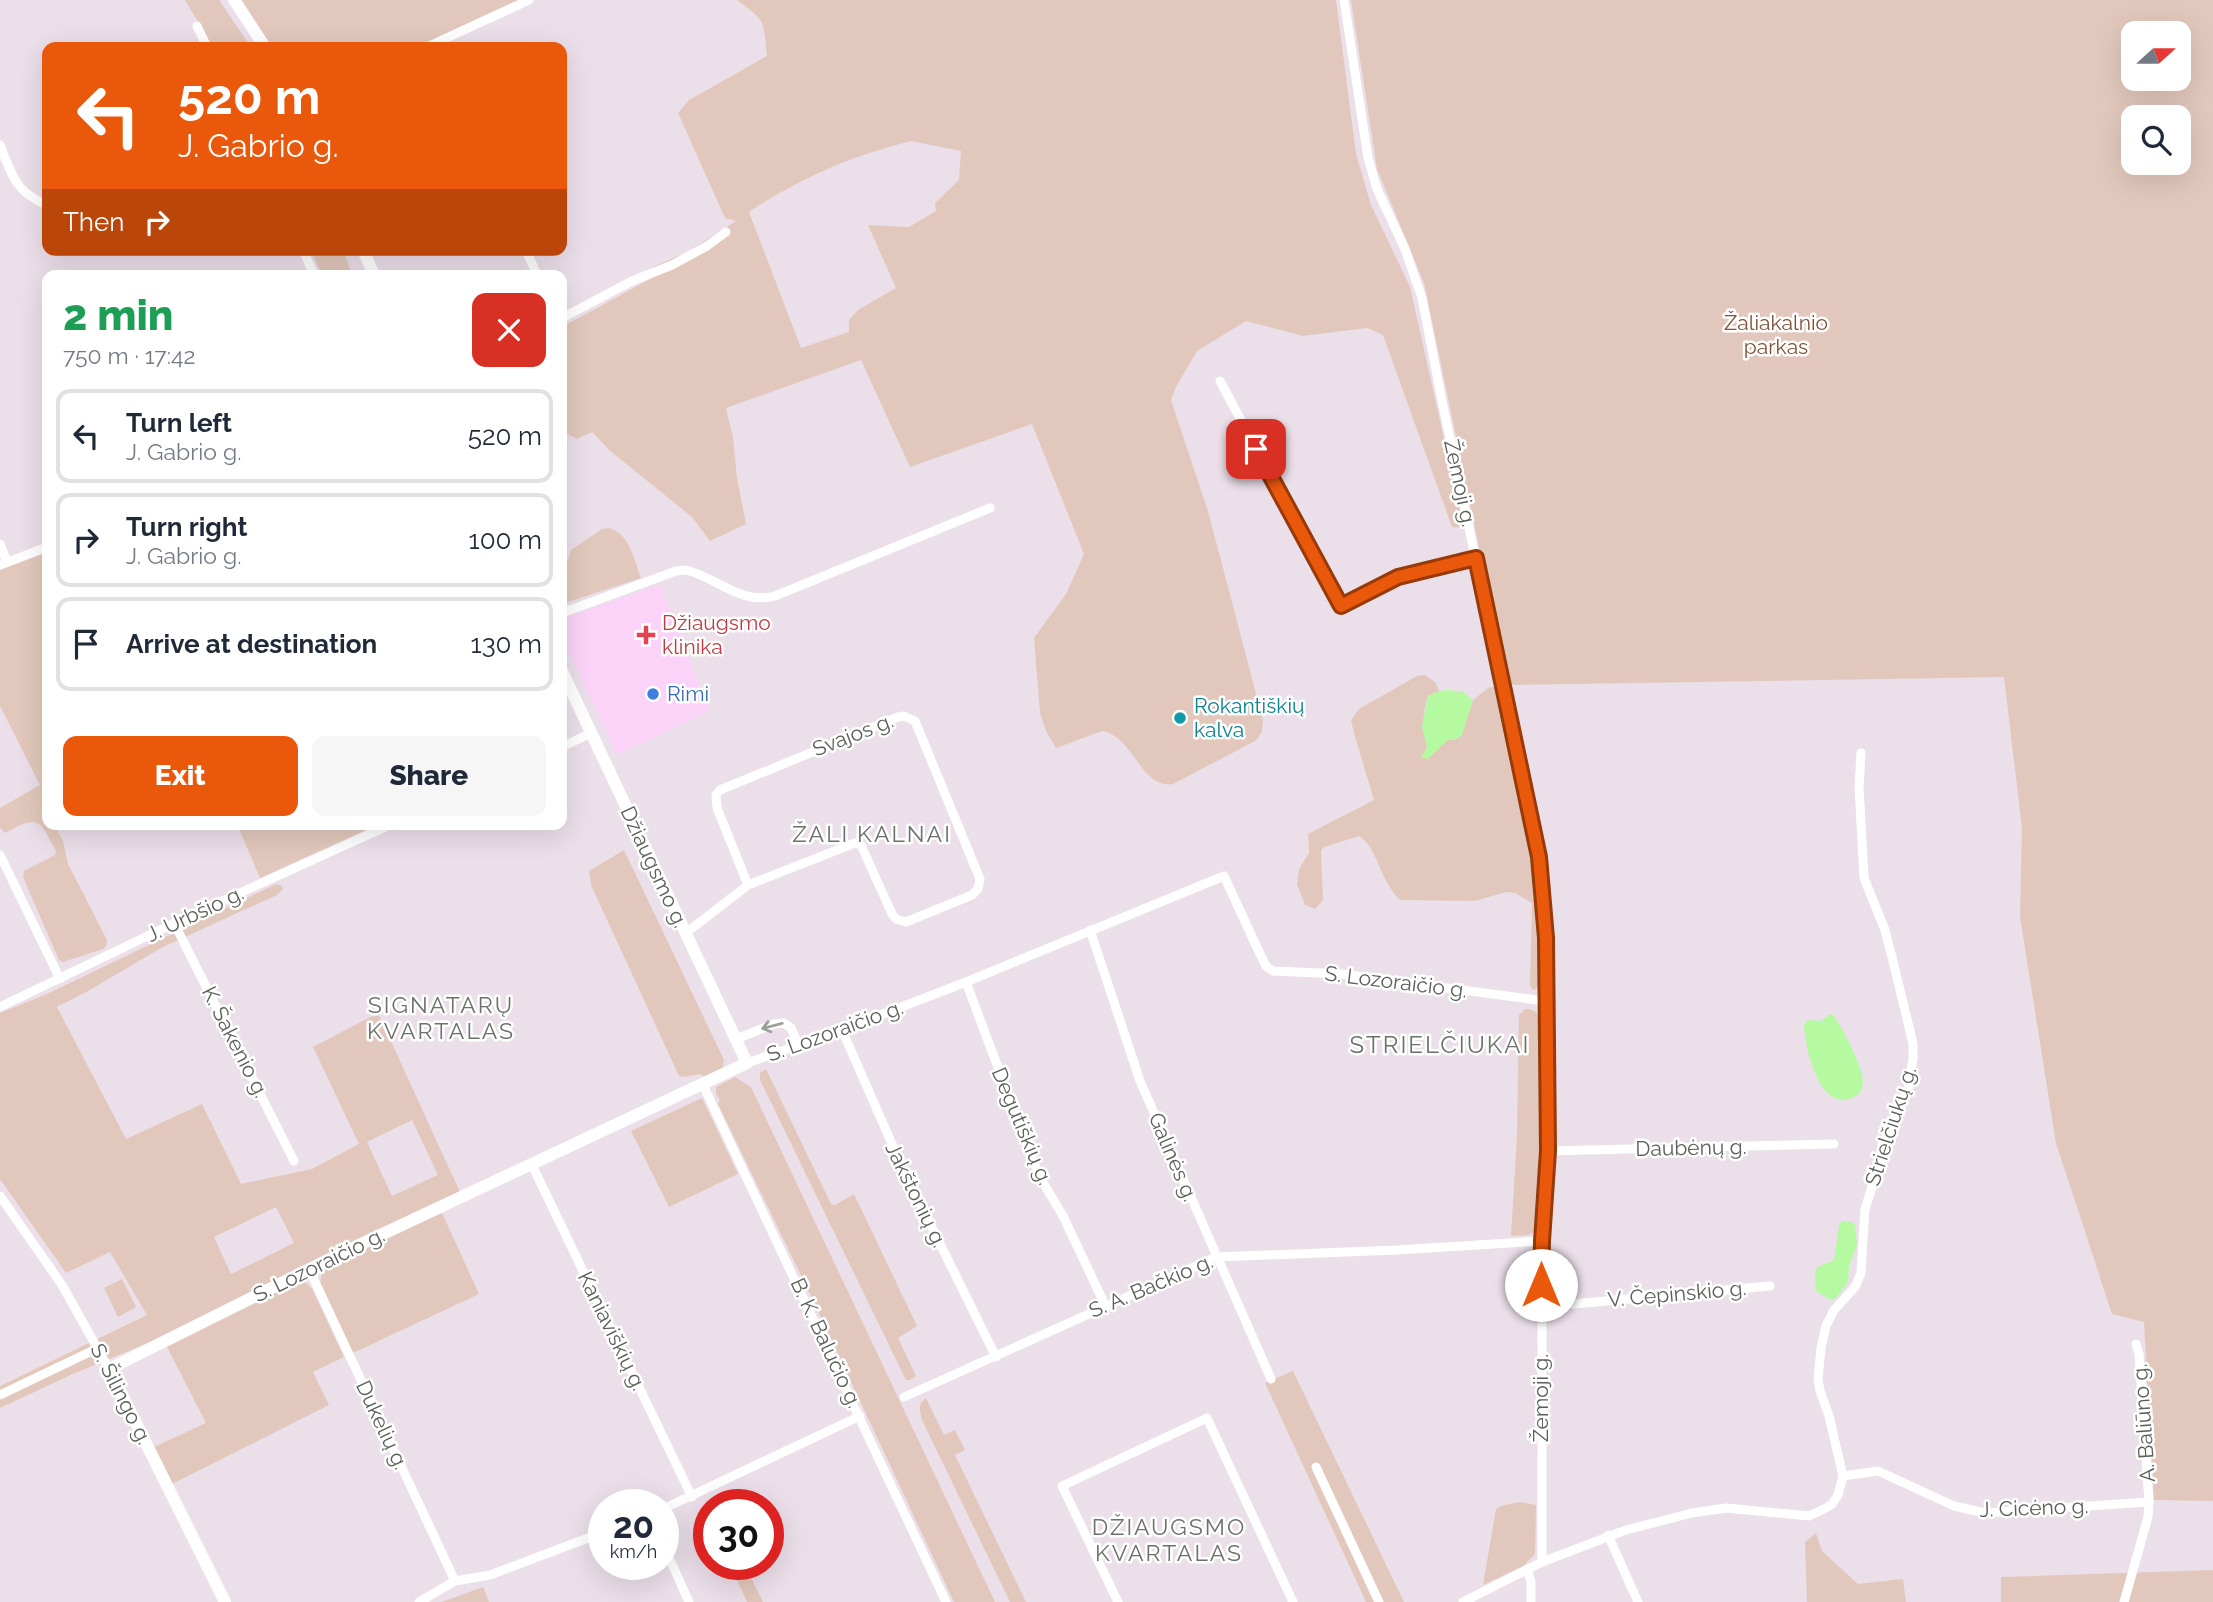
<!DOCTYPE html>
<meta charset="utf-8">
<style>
:root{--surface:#fff;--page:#f6f6f7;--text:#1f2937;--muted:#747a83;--line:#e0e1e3;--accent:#ea580c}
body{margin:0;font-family:Raleway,sans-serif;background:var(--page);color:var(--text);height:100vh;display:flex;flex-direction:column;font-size:26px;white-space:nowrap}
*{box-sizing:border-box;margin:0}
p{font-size:23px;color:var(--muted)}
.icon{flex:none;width:38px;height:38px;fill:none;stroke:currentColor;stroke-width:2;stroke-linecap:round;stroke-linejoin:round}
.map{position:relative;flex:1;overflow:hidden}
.sheet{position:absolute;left:42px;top:270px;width:525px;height:560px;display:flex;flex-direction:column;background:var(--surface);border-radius:14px;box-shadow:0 7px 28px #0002}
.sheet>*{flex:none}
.guide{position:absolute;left:42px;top:42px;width:525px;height:214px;border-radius:14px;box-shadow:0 7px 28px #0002;background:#ea580c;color:#fff;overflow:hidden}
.needle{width:46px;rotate:69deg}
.buttons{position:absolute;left:2121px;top:21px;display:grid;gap:14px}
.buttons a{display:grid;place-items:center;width:70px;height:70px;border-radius:14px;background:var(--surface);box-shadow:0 7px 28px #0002;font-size:35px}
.speed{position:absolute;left:588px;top:1489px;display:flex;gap:14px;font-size:35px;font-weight:700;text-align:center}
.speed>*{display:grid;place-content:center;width:91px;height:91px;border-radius:50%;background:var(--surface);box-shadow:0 7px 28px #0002;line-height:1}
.speed small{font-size:18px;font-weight:400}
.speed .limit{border:10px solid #d22;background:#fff;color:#111}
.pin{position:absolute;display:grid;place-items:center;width:60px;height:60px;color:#fff;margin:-30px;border-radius:14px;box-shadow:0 4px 10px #0006}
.me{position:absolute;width:77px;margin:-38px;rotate:0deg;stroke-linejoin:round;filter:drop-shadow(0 0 5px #0008)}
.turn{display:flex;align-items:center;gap:24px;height:147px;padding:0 21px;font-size:32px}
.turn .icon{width:91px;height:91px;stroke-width:2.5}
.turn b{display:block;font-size:49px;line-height:60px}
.then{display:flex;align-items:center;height:66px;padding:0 21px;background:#0003;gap:14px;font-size:26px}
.round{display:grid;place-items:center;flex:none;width:74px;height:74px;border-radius:14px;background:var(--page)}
.headline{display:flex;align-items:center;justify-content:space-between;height:119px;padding:0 21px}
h1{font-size:42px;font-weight:800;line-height:52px;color:#1e9e55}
.primary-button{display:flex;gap:14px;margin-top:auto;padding:14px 21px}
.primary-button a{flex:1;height:80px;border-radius:14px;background:var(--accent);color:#fff;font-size:28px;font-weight:800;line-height:80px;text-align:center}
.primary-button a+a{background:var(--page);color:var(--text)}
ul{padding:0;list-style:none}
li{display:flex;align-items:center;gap:21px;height:94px;margin:0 14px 10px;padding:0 7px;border:4px solid var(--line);border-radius:14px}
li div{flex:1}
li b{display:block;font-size:26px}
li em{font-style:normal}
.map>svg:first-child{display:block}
.commercial{fill:#fbd3f8}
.green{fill:#e2c8bc;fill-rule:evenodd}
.water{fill:#b5faa0}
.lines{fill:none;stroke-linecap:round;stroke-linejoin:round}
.street{stroke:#fff;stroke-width:9}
.secondary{stroke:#fff;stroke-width:12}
.oneway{stroke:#9ba09b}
.route-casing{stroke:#983908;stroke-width:18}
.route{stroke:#ea580c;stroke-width:12}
.health-dot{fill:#e0444e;stroke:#fff;stroke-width:2.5}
.shop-dot{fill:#3f7fe0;stroke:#fff;stroke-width:2.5}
.culture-dot{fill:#0f9aa8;stroke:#fff;stroke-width:2.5}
.labels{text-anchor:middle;stroke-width:5;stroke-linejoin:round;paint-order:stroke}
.park-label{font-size:21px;fill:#7f5238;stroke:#fff}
.street-label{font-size:21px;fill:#596058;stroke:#fff}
.health-label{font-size:21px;fill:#be3a42;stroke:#fff;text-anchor:start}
.shop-label{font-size:21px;fill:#366cbe;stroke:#fff;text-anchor:start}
.culture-label{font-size:21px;fill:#0d838f;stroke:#fff;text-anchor:start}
.neighbourhood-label{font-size:23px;letter-spacing:2px;fill:#6b7269;stroke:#fff}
.quarter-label{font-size:24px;letter-spacing:2px;fill:#6b7269;stroke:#fff}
</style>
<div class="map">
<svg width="2213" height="1602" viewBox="0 0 2213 1602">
<rect width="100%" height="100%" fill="#ebdfe9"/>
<polygon class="commercial" points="660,585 710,711 617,755 562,636 562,619"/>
<g class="green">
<polygon points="185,0 219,0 251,47 213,47"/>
<polygon points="242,0 520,0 417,47 271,47"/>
<path d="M737,0H1336L1356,154L1371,205L1410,287L1464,528L1452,527L1383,335L1367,328L1303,336L1246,321L1197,351L1176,387L1171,400L1208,511L1263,720L1262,731L1257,740L1173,784C1141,790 1134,736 1102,731L1056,748L1046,731L1040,713L1034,638L1066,594L1084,554L1032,424L910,467L861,360L726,408L733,438L737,478L746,524L710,541L692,517L609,450L592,432L577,439L562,431V327L652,278L649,269L689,251L736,221L725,218L678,113L689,100L767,56C763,20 767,22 737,0ZM911,141L961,151L959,180L935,203L936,211L909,227L868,225L896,288L858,310L849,320V332L801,348L749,212C798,179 853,155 911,141Z"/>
<path d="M1351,0H2213V1501L2154,1500L2144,1322L2112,1314L2056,1143L2020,917L2022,828L2004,677L1513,685L1507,681L1424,283L1377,169ZM2133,33H2179V79H2133ZM2133,117H2179V163H2133Z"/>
<polygon points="311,250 343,250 352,275 322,275"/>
<path d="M609,528C630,534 634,559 641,578L562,604V563L568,560L571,550L602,529Z"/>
<path d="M47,552V795L44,800L47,808V824H54L63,841L68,864L107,940L106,946L103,949L63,962L59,960L23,877L24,871L55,855L56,851C39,819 39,814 5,833L0,828V808L40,785L0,706V570Z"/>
<path d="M1425,675L1435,682L1439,691L1428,696C1422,714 1422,729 1427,747L1448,740L1465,728C1464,719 1471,710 1473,700L1488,688L1498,686L1533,860L1539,913L1540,985L1536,989L1532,990L1530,984L1532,903L1515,893L1506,892L1475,901L1400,900C1381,883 1377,846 1359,836L1324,847L1321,851L1323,900L1315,909L1305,905L1297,885L1299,869L1309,853L1308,834L1374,800L1354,733L1351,720L1359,709L1417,676Z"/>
<polygon points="237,824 379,824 260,878"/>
<polygon points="624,850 724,1060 722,1070 705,1077 699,1074 685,1077 679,1076 591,885 589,871"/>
<path d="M276,884L281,885L283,889L277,895L161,948L88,991L57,1007L126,1139L202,1104L241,1184L312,1169L359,1144L313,1047L378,1013L460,1192L162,1337L73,1374L0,1408V1386L147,1315L110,1252L66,1273L0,1179V1013L47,994ZM412,1120L438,1175L392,1196L367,1142ZM276,1207L294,1243L231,1274L214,1237Z"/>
<path d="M1525,1009C1534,1009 1537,1012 1540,1020V1153L1535,1231L1529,1235L1511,1236L1517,1137L1519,1015Z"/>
<polygon points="766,1069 831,1204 835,1205 854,1194 917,1326 898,1338 916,1376 910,1380 906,1380 760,1080 760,1073"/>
<polygon points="735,1077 751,1087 995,1602 954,1602 811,1296 718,1104 720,1100 716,1094 716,1087"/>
<polygon points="702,1098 738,1174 669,1207 631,1131"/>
<polygon points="442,1213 479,1294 353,1353 320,1283 323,1268"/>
<polygon points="122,1279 136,1307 118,1317 104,1288"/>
<polygon points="298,1280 304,1281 312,1289 344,1357 313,1372 329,1405 172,1484 154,1447 206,1423 166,1345"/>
<polygon points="1293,1371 1404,1602 1366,1602 1265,1383"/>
<path d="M926,1398L944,1435L955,1430L965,1450L955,1455L1026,1602H1010L922,1420C920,1411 917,1404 926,1398Z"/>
<polygon points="1520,1502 1536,1505 1535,1554 1523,1566 1483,1585 1496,1509 1501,1506"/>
<polygon points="1816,1533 1822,1551 1858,1584 1903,1579 1906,1602 1807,1602 1805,1542"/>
<polygon points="730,1565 745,1565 763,1602 747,1602"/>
<polygon points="2213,1570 2213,1602 2001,1602 2001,1577"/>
<polygon points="483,1587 489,1602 442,1602"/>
</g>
<g class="water">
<polygon points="1450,690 1463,692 1473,700 1462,735 1455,740 1448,740 1428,759 1421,757 1427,747 1422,727 1428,696 1439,691"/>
<path d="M1830,1014L1834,1016C1843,1029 1863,1067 1863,1082C1863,1086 1861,1090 1860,1093C1822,1122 1805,1050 1804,1025L1808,1020L1821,1021Z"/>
<path d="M1842,1221L1852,1222L1855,1225L1857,1244L1849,1266L1848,1282L1836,1298L1831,1300L1817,1292C1815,1286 1813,1273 1818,1267C1820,1265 1830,1263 1834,1260L1839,1226Z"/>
</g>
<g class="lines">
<g class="street">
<polyline points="1344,0 1368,158 1377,189 1405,249 1422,298 1443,406 1539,857 1546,938 1548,1151 1542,1241 1542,1562"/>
<polyline points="197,26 207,47"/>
<polyline points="427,47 529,0"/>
<path d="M0,145C12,175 15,192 47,205"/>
<polyline points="303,250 314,275"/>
<polyline points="526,250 537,275"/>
<polyline points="562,318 632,281 672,265 707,246 726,232"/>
<polyline points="1220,381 1341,606 1398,577 1476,558"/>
<polyline points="0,544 7,562"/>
<polyline points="0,565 47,547"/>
<path d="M562,613L676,571L686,570C718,578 740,605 775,596L990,508"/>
<polyline points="562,747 591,733"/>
<polyline points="0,855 60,979"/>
<polyline points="174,923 294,1161"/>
<polyline points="1090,930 1140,1081 1271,1379"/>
<polyline points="686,933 748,885 855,843 861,845 892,914 896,919 906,922 972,895 978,889 980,879 915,721 904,716 898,717 720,790 716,795 717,808 748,885"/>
<polyline points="966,982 1033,1161 1041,1179 1063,1216 1105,1305"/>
<polyline points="0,1007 189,916 392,824"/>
<polyline points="842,1030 903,1169 996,1357"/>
<polyline points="736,1039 774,1024 784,1023 791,1028 798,1044"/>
<polyline points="747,1063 842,1030 966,982 1224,876 1260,954 1266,966 1273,971 1342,974 1545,1001"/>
<polyline points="703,1085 946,1602"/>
<polyline points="1548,1151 1834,1144"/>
<polyline points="532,1165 692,1497"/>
<polyline points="0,1196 62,1285 109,1369"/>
<polyline points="309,1269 455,1581"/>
<polyline points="1541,1307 1770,1286"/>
<polyline points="0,1395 98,1348"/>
<polyline points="904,1397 1216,1257 1397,1250 1542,1241"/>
<polyline points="1316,1467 1379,1602"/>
<polyline points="1843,1476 1878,1471 1954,1506 1985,1513 2149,1502"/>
<polyline points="663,1509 860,1416"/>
<polyline points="1608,1535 1638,1602"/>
<polyline points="663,1544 689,1602"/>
<polyline points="1527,1570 1531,1581 1531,1602"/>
<polyline points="419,1602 455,1581 490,1575 604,1532"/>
<polyline points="1118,1602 1062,1486 1207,1418 1293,1602"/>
<polyline points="1463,1602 1542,1562 1626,1530 1692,1513 1726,1508 1809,1516 1826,1508 1832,1504 1838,1495 1843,1476 1829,1416 1820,1391 1818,1379 1821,1348 1826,1326 1834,1310 1855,1287 1861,1273 1865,1209 1878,1168 1882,1145 1908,1090 1913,1059 1913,1044 1894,965 1885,930 1864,878 1859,787 1861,753"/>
<polyline points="2124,1602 2148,1517 2149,1502 2139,1354 2136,1344"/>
</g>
<g class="secondary">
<polyline points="234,0 265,47"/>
<polyline points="363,250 374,275"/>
<polyline points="225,1602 109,1369 340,1254 747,1063 562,671"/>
</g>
</g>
<defs><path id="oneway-shaft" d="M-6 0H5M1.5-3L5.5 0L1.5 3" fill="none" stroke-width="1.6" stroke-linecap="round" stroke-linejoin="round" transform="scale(1.75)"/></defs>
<use class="oneway" href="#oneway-shaft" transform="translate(772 1026) rotate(165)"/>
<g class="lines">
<defs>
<polyline id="route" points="1256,449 1341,606 1398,577 1476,558 1539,857 1546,938 1548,1151 1542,1241 1541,1285"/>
</defs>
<use href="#route" class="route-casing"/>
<use href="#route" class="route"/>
</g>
<path class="health-dot" d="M642.5 624.5h7v7h7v7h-7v7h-7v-7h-7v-7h7z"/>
<circle class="shop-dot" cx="653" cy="694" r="7"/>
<circle class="culture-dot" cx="1180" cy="718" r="7"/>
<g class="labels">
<g class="park-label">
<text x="1776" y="330">Žaliakalnio<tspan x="1776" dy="24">parkas</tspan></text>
</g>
<g class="street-label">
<text transform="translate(1460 483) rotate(78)" y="7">Žemoji g.</text>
<text transform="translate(853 735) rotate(-21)" y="7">Svajos g.</text>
<text transform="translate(654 867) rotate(65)" y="7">Džiaugsmo g.</text>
<text transform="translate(195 914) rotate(-25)" y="7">J. Urbšio g.</text>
<text transform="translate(1396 982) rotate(7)" y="7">S. Lozoraičio g.</text>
<text transform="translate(835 1031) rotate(-20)" y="7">S. Lozoraičio g.</text>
<text transform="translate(235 1042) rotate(63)" y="7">K. Šakenio g.</text>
<text transform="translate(1022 1126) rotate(67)" y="7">Degutiškių g.</text>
<text transform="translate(1891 1126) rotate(-72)" y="7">Strielčiukų g.</text>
<text transform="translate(1691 1148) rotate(-1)" y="7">Daubėnų g.</text>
<text transform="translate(1173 1157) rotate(67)" y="7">Galinės g.</text>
<text transform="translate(916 1195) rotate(64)" y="7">Jakštonių g.</text>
<text transform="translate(319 1265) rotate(-26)" y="7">S. Lozoraičio g.</text>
<text transform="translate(1151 1286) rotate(-23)" y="7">S. A. Bačkio g.</text>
<text transform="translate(1677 1294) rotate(-5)" y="7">V. Čepinskio g.</text>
<text transform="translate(612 1331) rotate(64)" y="7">Kaniaviškių g.</text>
<text transform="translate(826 1343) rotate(65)" y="7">B. K. Balučio g.</text>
<text transform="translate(121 1394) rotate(63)" y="7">S. Šilingo g.</text>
<text transform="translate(1541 1398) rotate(-90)" y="7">Žemoji g.</text>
<text transform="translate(2144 1423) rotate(-94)" y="7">A. Baliūno g.</text>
<text transform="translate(382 1425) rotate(65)" y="7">Dukelių g.</text>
<text transform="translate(2034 1508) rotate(-2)" y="7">J. Cicėno g.</text>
</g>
<g class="health-label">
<text x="662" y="630">Džiaugsmo<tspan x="662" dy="24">klinika</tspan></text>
</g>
<g class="shop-label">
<text x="667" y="701">Rimi</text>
</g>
<g class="culture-label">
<text x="1194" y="713">Rokantiškių<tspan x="1194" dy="24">kalva</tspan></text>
</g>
<g class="neighbourhood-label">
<text x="872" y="842">ŽALI KALNAI</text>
<text x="441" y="1013">SIGNATARŲ<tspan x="441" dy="26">KVARTALAS</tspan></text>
<text x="1169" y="1535">DŽIAUGSMO<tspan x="1169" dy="26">KVARTALAS</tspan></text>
</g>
<g class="quarter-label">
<text x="1440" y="1053">STRIELČIUKAI</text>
</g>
</g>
</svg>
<div class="buttons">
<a><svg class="needle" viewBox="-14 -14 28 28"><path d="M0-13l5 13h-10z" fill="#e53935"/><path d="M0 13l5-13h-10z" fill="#747a83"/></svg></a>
<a><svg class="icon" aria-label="search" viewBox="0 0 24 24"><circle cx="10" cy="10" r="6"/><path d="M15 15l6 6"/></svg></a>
</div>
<div class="speed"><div>20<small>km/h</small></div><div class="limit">30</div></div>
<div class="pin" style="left:1256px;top:449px;background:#d93025"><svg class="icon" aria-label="arrive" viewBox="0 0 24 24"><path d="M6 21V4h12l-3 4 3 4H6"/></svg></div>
<svg class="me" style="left:1541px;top:1285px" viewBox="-20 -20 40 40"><circle r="19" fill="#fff"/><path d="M0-13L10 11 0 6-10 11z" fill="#ea580c"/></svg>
<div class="guide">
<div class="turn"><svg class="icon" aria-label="left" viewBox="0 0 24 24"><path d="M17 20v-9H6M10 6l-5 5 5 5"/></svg><div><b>520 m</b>J. Gabrio g.</div></div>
<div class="then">Then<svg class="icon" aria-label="right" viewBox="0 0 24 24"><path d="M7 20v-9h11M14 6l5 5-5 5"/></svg></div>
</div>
<section class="sheet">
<div class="headline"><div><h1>2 min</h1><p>750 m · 17:42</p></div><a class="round" style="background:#d93025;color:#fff"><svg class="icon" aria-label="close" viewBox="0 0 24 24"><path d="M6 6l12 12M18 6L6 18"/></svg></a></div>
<ul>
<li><svg class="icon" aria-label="left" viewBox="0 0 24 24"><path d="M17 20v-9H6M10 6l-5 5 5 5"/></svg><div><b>Turn left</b><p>J. Gabrio g.</p></div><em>520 m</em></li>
<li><svg class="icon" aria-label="right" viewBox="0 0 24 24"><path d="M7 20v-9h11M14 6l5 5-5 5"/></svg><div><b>Turn right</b><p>J. Gabrio g.</p></div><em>100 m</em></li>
<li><svg class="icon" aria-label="arrive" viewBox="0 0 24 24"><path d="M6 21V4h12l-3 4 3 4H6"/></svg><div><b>Arrive at destination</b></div><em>130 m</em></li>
</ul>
<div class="primary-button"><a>Exit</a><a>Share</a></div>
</section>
</div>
